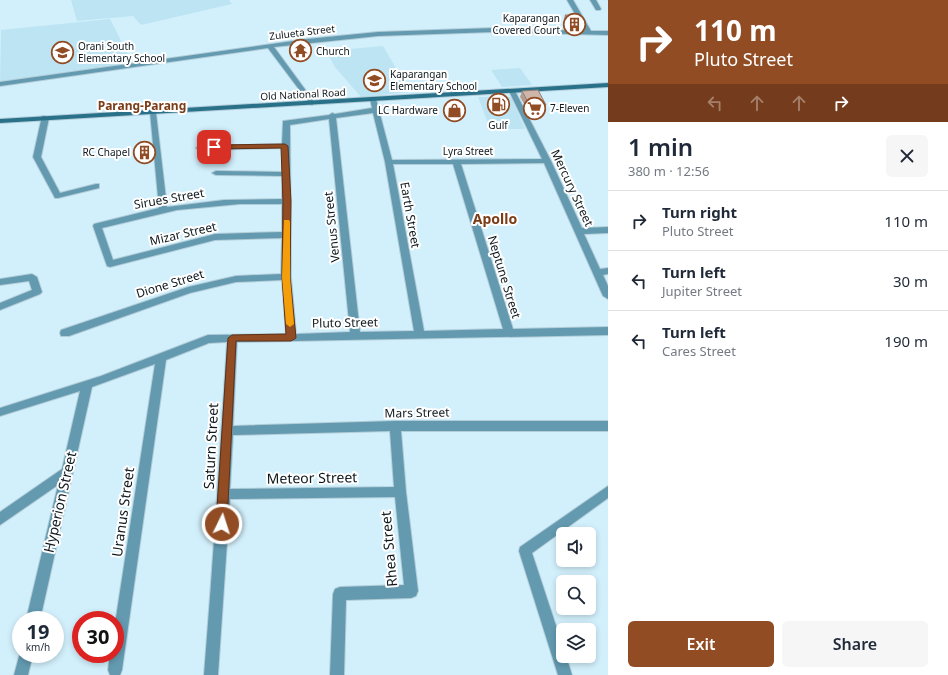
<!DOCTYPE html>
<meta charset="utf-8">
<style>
:root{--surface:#fff;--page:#f6f6f7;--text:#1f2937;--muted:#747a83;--line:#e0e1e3;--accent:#924c24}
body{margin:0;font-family:"Noto Sans",sans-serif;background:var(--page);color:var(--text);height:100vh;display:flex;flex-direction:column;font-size:15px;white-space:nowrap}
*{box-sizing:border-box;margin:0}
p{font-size:13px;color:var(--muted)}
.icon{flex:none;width:22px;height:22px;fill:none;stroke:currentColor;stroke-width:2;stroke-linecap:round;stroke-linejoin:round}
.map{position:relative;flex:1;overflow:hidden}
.panel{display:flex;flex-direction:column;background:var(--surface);width:340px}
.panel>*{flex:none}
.top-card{background:#924c24;color:#fff;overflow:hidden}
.buttons{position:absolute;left:556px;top:527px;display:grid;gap:8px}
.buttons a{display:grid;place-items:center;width:40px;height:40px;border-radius:6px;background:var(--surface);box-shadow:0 2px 6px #0003;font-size:20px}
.speed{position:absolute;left:12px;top:611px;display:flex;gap:8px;font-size:20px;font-weight:700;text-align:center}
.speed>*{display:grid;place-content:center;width:52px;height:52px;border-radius:50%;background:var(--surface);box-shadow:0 2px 6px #0003;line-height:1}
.speed small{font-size:10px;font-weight:400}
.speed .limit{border:6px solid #d22;background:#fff;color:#111}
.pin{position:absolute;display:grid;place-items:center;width:34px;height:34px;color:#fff;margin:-17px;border-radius:8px;box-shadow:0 2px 6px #0006}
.me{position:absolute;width:44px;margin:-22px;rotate:4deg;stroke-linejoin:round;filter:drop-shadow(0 0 3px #0008)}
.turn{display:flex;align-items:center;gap:14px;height:84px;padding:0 20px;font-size:18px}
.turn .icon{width:52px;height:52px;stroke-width:2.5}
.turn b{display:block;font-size:28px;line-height:34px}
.lanes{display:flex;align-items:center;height:38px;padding:0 20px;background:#0003;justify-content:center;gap:20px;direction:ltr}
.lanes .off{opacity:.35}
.round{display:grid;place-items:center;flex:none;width:42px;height:42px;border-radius:6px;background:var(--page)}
.head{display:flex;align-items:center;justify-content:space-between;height:68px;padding:0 20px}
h1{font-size:24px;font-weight:600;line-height:30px}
.action{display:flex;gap:8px;margin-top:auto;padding:8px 20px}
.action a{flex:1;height:46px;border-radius:6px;background:var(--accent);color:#fff;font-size:16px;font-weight:600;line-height:46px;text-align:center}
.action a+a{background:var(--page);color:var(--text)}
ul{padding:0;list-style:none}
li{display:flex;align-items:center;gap:12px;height:60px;padding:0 20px;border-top:1px solid var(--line)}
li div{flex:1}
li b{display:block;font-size:15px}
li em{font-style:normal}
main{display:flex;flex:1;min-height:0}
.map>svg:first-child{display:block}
.built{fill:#bde4f3}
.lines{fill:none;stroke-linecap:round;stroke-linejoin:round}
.street-casing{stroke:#b3cdd8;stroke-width:2}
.secondary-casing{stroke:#b3cdd8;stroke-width:2}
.street{fill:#639ab0;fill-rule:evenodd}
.secondary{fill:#297189;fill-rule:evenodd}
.wall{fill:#b39d91}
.building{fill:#d0b6a9;stroke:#927f76}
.route{fill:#924c24;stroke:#5f3117}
.slow{fill:#f59e0b}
.labels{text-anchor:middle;stroke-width:4;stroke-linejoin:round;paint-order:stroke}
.far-poi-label{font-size:10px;fill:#0e181d;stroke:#fff;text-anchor:start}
.far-street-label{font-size:10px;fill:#0e181d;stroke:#fff}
.far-quarter-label{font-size:12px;font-weight:bold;fill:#7b3c17;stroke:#fff}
.street-label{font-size:12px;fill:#0e181d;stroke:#fff}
.quarter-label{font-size:14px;font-weight:bold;fill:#7b3c17;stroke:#fff}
.near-street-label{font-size:14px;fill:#0e181d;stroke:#fff}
</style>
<main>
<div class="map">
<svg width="608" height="675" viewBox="0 0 608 675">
<rect width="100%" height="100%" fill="#d2f0fc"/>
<g class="built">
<polygon points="71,0 229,0 232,4 141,25 133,16 77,21"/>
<polygon points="110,19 133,64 0,83 1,30"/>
<polygon points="383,46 410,92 361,97 335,67 326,51"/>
<polygon points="520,68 532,85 502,87 491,70"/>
<polygon points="478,97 511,97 525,129 490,129"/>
</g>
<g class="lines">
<defs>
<g id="street">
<polygon points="567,0 573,0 591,31 608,31 608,35 493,32 378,36 274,47 315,103 312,105 310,104 268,48 0,86 0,82 307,39 378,32 493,28 585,31"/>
<polygon points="590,0 596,0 601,9 600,10 596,10"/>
<path d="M510,90L515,91L551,161L582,228L608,227V233L584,234L600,269L608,268V274L603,275L608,286V299L603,296L544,163L461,164L513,329L608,327V335L237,342L233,426L395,421H608V431H401L406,492L418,591L416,596L411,598L346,600L344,675H330L333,594L335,589L340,587L404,585L395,497L230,499L218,675H204C213,564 220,453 227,342L209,343L166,360L122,670L120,675H110L108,670L110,654H115V624L155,364L92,387L40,620H26L58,485L0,525V512L62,469L80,391L0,416V408L101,376L208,335L286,334L282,280L236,282L190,293L69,336H61L60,333L61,330L188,287L236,276L281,274L282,238L215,240L110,267L107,266L93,226L94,224L159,208L150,112H154L156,113L167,207L224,200L282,199V176L216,175L212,173L216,171L282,172V148L200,150L196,148L200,146L282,144L283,121L329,115L332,113L335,114L372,108L370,99L373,97L376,99L392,160L542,159L509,91ZM373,113L385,162L414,331L360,332L336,118ZM329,119L350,332L296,334L291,277L290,125ZM393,164H453L503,329L424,331ZM240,204H282V232L215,234L113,260L102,228L177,210ZM390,431L394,487L230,489L233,435Z"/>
<polygon points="42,116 45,116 49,118 41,157 60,193 96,184 99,184 99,188 58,198 55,198 33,157"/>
<polygon points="32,274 37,277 42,292 40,294 0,310 0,303 32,290 29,281 0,285 0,279"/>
<polygon points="608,486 608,498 532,553 563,647 563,656 566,656 572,675 558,675 519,551 520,547"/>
<polygon points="21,649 21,654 33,654 28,675 14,675"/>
</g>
<polygon id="secondary" points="608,83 608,87 0,123 0,119"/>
</defs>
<use href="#street" class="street-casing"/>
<use href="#secondary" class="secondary-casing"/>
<use href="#street" class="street"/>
<use href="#secondary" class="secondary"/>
</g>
<g class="wall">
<polygon points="565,15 583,26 582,29 571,29 564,18"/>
<polygon points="522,91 546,105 544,112 529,112 520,97"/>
</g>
<g class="building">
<polygon points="565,15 576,15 583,26 572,26"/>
<polygon points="538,90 546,105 530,106 522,91"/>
</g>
<polygon class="route" points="285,144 288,146 291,201 290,277 296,338 291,341 236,341 227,524 226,528 222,529 218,528 216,524 228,338 232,335 286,334 282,277 283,201 281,148 214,149 210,147 214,145"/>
<polygon class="slow" points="284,220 289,220 290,222 290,277 294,324 290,327 286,324 282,277"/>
<defs>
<symbol id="building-ring" viewBox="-11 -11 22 22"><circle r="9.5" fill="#fff" stroke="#924c24" stroke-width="1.5"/><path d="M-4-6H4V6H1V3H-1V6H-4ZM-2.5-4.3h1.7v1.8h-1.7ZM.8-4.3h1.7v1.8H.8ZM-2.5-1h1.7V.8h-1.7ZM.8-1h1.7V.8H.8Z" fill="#924c24"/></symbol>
<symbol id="temple-ring" viewBox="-11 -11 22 22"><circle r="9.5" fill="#fff" stroke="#924c24" stroke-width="1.5"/><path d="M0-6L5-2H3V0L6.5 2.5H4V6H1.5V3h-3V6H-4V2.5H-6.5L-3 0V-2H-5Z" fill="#924c24"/></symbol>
<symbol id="school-ring" viewBox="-11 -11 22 22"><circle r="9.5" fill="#fff" stroke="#924c24" stroke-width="1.5"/><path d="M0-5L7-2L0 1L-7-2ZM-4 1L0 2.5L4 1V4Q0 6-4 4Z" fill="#924c24"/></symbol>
<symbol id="fuel-ring" viewBox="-11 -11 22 22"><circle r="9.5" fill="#fff" stroke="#924c24" stroke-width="1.5"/><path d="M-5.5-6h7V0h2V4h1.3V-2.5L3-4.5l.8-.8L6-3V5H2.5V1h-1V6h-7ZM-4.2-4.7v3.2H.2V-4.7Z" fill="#924c24"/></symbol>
<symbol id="supermarket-ring" viewBox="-11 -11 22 22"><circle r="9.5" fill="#fff" stroke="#924c24" stroke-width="1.5"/><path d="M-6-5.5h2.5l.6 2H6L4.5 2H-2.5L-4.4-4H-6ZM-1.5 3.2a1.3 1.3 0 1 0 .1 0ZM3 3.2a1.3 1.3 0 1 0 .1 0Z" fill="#924c24"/></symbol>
<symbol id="shop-ring" viewBox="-11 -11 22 22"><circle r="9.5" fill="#fff" stroke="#924c24" stroke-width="1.5"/><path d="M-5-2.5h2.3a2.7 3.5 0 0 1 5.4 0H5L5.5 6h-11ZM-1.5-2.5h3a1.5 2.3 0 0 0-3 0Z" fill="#924c24"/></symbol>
</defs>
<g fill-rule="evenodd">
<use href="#building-ring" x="562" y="12" width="25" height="25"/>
<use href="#temple-ring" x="288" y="38" width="25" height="25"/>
<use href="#school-ring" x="50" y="40" width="25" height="25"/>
<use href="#school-ring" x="362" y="68" width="25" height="25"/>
<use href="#fuel-ring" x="486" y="92" width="25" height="25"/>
<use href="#supermarket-ring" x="522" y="96" width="25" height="25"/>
<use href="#shop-ring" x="442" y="98" width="25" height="25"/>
<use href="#building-ring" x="132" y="140" width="25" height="25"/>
</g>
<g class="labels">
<g class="far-poi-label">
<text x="560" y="22" text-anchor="end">Kaparangan<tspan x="560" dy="12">Covered Court</tspan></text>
<text x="78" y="50">Orani South<tspan x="78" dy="12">Elementary School</tspan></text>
<text x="316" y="55">Church</text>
<text x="390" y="78">Kaparangan<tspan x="390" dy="12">Elementary School</tspan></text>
<text x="550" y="112">7-Eleven</text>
<text x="438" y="114" text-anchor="end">LC Hardware</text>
<text x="498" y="129" text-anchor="middle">Gulf</text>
<text x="130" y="156" text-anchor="end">RC Chapel</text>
</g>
<g class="far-street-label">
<text transform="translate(302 32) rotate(-7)" y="4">Zulueta Street</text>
<text transform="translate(303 94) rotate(-3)" y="4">Old National Road</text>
<text x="468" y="155">Lyra Street</text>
</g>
<g class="far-quarter-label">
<text x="142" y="110">Parang-Parang</text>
</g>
<g class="street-label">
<text transform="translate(572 188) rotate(65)" y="4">Mercury Street</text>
<text transform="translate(169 199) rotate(-10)" y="4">Sirues Street</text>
<text transform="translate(410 215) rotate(80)" y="4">Earth Street</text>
<text transform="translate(332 227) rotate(-96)" y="4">Venus Street</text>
<text transform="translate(183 234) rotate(-13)" y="4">Mizar Street</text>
<text transform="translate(504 277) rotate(73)" y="4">Neptune Street</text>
<text transform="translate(170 284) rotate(-17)" y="4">Dione Street</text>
<text transform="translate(345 323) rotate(-1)" y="4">Pluto Street</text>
<text transform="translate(417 413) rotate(-1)" y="4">Mars Street</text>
</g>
<g class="quarter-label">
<text x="495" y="224">Apollo</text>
</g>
<g class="near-street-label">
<text transform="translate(211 446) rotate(-87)" y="5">Saturn Street</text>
<text transform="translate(312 478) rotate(-1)" y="5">Meteor Street</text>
<text transform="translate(60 502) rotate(-77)" y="5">Hyperion Street</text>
<text transform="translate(123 512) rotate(-82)" y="5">Uranus Street</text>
<text transform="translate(389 549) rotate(-95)" y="5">Rhea Street</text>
</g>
</g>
</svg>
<div class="buttons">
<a><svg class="icon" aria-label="sound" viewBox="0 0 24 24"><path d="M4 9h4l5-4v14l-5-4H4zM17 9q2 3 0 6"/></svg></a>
<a><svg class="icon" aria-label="search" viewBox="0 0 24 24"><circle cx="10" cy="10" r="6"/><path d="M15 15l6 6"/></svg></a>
<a><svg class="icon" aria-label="layers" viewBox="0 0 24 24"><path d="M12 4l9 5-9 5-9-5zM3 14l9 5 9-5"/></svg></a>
</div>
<div class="speed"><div>19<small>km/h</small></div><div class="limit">30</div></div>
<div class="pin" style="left:214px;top:147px;background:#d93025"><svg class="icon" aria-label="arrive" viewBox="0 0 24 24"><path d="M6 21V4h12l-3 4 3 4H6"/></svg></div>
<svg class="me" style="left:222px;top:524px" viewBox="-20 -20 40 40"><circle r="17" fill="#924c24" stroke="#fff" stroke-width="3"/><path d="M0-11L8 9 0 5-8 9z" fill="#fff"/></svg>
</div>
<section class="panel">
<div class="top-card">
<div class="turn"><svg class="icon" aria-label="right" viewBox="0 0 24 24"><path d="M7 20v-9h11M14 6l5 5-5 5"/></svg><div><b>110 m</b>Pluto Street</div></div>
<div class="lanes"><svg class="icon off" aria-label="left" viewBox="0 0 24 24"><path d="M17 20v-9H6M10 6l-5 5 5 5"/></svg><svg class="icon off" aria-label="ahead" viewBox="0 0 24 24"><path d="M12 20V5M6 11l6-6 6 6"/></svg><svg class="icon off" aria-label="ahead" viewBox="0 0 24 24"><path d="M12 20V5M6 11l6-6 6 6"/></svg><svg class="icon" aria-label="right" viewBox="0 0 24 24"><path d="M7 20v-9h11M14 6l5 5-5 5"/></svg></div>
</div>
<div class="head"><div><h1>1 min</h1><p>380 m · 12:56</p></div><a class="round"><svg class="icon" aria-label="close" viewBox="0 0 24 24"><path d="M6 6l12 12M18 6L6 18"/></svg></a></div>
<ul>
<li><svg class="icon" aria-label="right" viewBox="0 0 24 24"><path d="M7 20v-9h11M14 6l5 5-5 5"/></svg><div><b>Turn right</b><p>Pluto Street</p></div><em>110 m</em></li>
<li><svg class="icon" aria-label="left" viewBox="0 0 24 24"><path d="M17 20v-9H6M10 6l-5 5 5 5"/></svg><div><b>Turn left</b><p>Jupiter Street</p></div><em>30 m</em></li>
<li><svg class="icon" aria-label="left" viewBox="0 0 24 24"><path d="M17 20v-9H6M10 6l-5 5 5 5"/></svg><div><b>Turn left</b><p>Cares Street</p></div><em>190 m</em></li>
</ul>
<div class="action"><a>Exit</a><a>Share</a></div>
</section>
</main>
